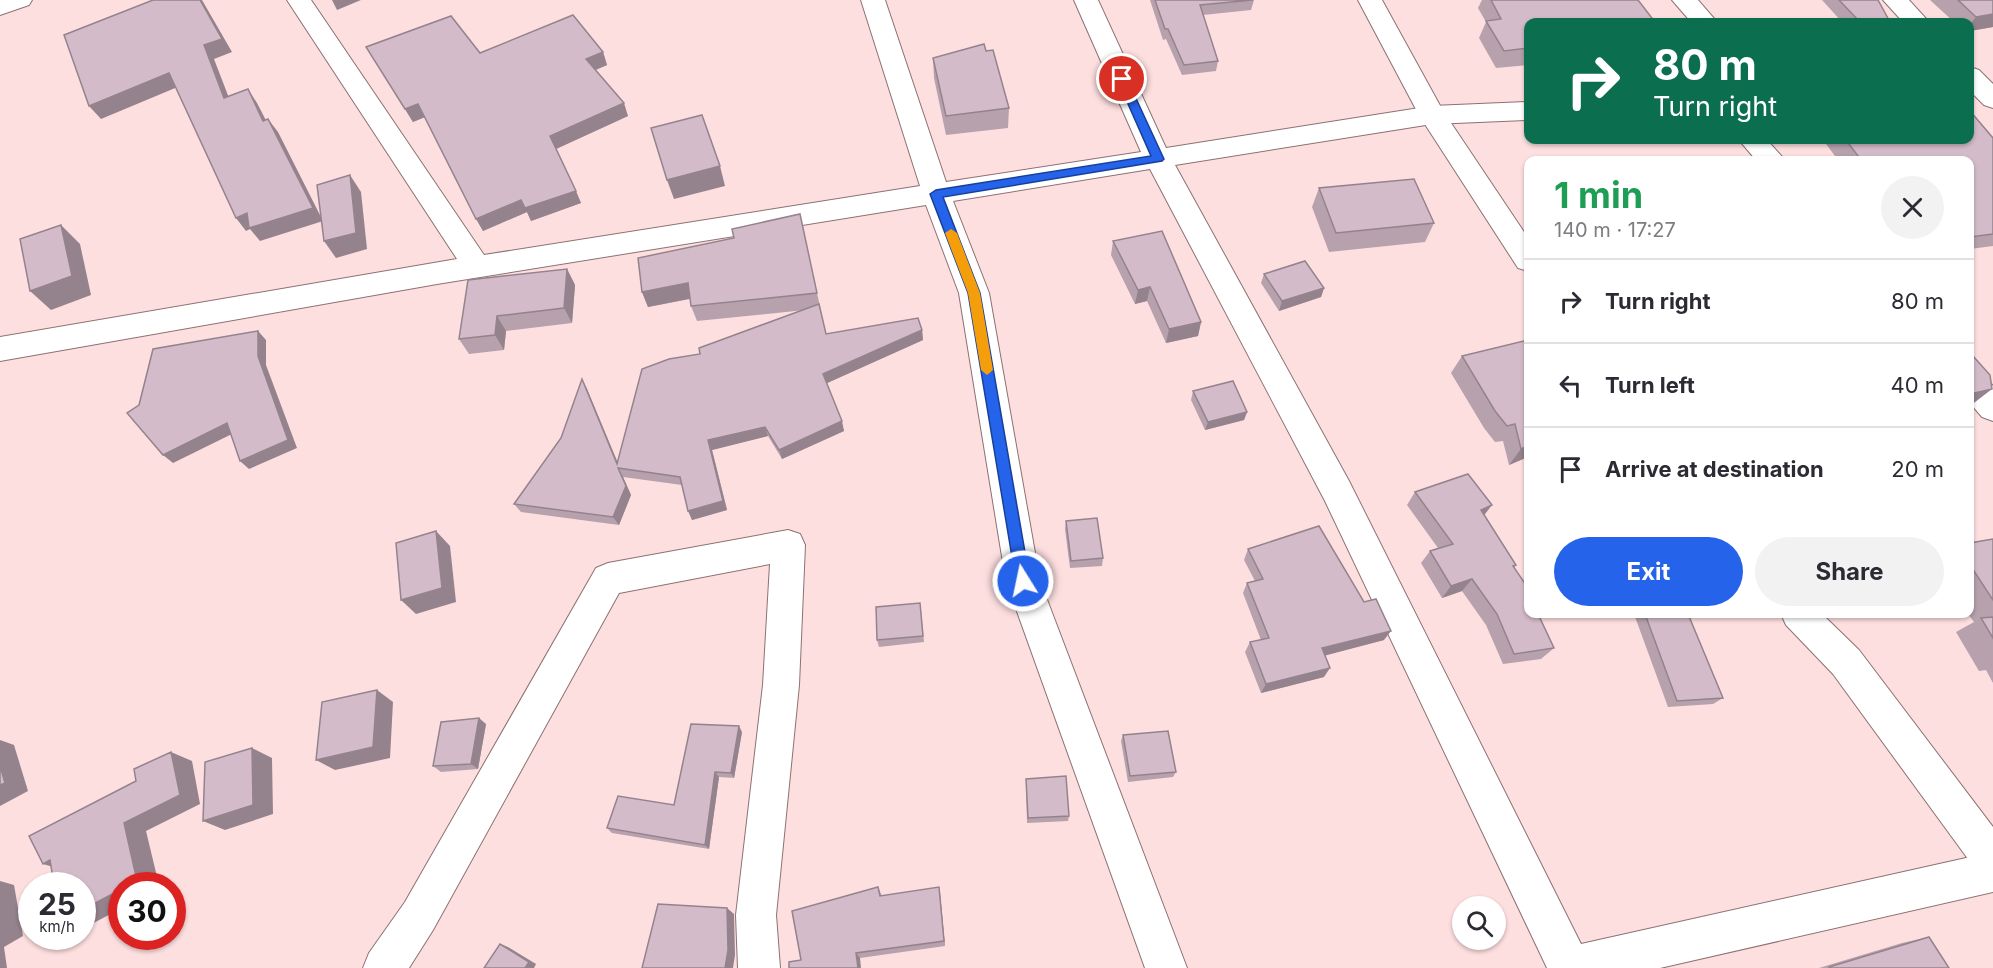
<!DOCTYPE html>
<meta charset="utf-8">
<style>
:root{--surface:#fff;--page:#f2f2f3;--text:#2b2b33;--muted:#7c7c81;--line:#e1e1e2;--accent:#2563eb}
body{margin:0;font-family:Inter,sans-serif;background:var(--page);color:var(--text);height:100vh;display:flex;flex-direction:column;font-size:22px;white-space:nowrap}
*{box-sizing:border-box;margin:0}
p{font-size:20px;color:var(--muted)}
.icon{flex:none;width:33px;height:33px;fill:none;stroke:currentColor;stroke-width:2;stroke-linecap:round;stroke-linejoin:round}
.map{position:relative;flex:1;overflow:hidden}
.sheet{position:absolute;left:1524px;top:156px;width:450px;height:462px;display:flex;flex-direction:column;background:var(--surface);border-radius:12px;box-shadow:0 2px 4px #0004}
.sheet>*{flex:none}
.top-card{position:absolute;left:1524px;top:18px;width:450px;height:126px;border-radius:12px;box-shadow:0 2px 4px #0004;background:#0b6e4f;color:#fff;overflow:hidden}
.tools{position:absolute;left:1452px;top:896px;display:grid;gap:12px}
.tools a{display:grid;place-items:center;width:54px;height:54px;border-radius:50%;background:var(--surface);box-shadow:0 2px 4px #0004;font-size:30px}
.speed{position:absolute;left:18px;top:872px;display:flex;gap:12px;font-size:30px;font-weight:700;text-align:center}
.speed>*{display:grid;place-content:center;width:78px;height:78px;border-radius:50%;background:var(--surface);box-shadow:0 2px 4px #0004;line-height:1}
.speed small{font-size:15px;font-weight:400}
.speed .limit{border:9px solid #d22;background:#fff;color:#111}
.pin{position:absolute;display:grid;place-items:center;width:51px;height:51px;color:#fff;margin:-26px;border:3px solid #fff;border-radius:50%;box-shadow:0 2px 6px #0007}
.me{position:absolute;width:66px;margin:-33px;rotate:350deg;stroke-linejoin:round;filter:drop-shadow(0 0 4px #0008)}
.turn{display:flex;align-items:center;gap:21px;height:126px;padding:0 30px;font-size:27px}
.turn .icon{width:78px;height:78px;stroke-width:2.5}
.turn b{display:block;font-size:42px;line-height:51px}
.round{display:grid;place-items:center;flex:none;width:63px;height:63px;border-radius:32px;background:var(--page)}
.summary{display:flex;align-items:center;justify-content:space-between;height:102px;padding:0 30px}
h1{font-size:36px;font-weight:700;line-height:45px;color:#1e9e55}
.primary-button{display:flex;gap:12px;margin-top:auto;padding:12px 30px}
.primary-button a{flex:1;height:69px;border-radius:36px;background:var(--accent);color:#fff;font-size:24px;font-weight:700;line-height:69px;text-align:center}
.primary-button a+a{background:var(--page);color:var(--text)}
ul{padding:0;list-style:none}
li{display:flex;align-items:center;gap:18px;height:84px;padding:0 30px;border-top:2px solid var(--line)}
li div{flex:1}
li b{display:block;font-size:22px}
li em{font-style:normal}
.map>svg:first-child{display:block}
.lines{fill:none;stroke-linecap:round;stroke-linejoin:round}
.minor-casing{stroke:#8c7172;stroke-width:2}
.tertiary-casing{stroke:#8c7172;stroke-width:2}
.minor{fill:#fff;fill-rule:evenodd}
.tertiary{fill:#fff;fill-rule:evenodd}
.wall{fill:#b6a1ad}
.shaded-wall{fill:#94838d}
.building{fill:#d4bbc9;stroke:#94838d;stroke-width:1.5}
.route{fill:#2563eb;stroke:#184099;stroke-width:1.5}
.slow{fill:#f59e0b}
</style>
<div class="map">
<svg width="1993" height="968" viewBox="0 0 1993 968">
<rect width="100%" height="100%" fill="#fedfe0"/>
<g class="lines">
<defs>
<g id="minor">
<polygon points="0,0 32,0 29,5 0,15"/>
<polygon points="287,0 311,0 484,255 920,186 861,0 885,0 946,182 1141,152 1074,0 1098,0 1166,148 1432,106 1528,102 1528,120 1432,124 1175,165 1349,481 1581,944 1993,852 1993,892 1660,968 1547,968 1325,501 1150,169 953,201 989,293 1040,581 1187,968 1145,968 1006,581 959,293 926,205 437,284 0,361 0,337 457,259"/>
<polygon points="1672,0 1698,0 1717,22 1691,22"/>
<polygon points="1883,0 1909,0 1929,22 1903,22"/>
<polygon points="1970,67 1979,70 1993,84 1993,108 1984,105 1970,91"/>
<polygon points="1739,140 1767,140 1785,160 1756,160"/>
<polygon points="1970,369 1981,373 1993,386 1993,421 1982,417 1970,403"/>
<polygon points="788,530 800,534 805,545 799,685 776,915 780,968 738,968 736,915 763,685 770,564 619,593 433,930 409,968 363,968 369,953 405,902 596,568 608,563"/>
</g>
<g id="tertiary">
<polygon points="1358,0 1382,0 1443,111 1528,238 1528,271 1518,268 1419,115"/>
<polygon points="1781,614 1822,614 1859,650 1993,827 1993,880 1979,874 1833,674 1786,625"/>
</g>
</defs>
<use href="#minor" class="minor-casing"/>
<use href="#tertiary" class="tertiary-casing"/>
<use href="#minor" class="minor"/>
<use href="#tertiary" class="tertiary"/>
</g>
<g class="wall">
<polygon points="1150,0 1254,0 1251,10 1203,15 1218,61 1216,71 1182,75 1166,39 1163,40"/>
<polygon points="1482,0 1638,0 1528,22 1528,65 1496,68 1479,38 1486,22 1478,8"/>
<polygon points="1822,0 1878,0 1890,22 1842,22"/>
<polygon points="1930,0 1993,0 1993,27 1970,31 1970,22 1954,22"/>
<polygon points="366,47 480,53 603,52 607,65 595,70 628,116 556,149 581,203 531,221 527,212 483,231 425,117 413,122"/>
<polygon points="933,58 1009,108 1008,128 946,135 934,78"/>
<polygon points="1993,138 1993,246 1970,249 1970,160 1838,160 1823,140 1970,140"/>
<polygon points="1319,188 1434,223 1425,242 1329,252 1312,207"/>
<polygon points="1113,241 1201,322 1198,336 1166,343 1147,301 1135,304 1111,255"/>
<polygon points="567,269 575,285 572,323 506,331 504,350 469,354 459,339"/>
<polygon points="1264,274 1324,288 1321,297 1279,311 1261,283"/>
<polygon points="642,292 817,293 826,334 922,330 923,340 827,383 844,431 782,459 768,436 712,450 727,510 692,520 682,485 623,477 631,495 619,525 521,512 514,504 561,438 582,379 587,389 617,462 700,354 805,310 697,321 691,306 690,299 648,307"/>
<polygon points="1528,340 1528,457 1509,465 1503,441 1495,442 1484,428 1451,373 1462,356"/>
<polygon points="1193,391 1247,412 1244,420 1205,430 1191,400"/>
<polygon points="1415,492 1484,515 1516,565 1514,568 1554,648 1541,659 1503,664 1486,625 1462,591 1442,598 1421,563 1430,551 1438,548 1407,505"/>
<polygon points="1066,521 1103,558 1102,566 1070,568 1065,529"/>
<polygon points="1993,539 1993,683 1986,670 1979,671 1956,632 1974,622 1968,614 1970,614 1970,543"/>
<polygon points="1248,549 1384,640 1325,655 1324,677 1261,693 1245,652 1250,642 1261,640 1243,593 1247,583 1255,581 1244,560"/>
<polygon points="921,610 924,642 879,647 877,640"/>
<polygon points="1634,614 1688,614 1723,698 1713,704 1668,707"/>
<polygon points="486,724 478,769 441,772 433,766"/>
<polygon points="742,732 734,778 719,777 709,849 612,833 607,828 674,805"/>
<polygon points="1123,735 1176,772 1173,777 1128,782 1121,741"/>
<polygon points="1026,779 1069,816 1068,821 1027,823"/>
<polygon points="878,887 882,896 939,887 940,893 945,946 860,958 801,960"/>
<polygon points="1929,937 1949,968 1819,968 1902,943"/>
</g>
<g class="shaded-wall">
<polygon points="200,0 202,0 232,52 214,59 234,111 224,98 204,45"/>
<polygon points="332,0 361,0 337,10"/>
<polygon points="1993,14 1993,27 1970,31 1970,24 1976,17"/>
<polygon points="603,52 607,65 591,72 586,59"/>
<polygon points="169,73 180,86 101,119 89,106"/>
<polygon points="248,89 257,103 273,134 263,121"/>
<polygon points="624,103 628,116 556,149 550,136"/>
<polygon points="418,104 425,117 413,122 405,109"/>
<polygon points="268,119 278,132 323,221 260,241 250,229 246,231 236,218"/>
<polygon points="720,166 725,186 674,199 667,180"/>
<polygon points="350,175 361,192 367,249 336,258 324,241"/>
<polygon points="576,191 581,203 531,221 527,212 483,231 476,219 521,200"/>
<polygon points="61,225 80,244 91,295 51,310 30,291"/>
<polygon points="567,269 575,285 572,323 564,308"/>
<polygon points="688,283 693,298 648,307 642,292"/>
<polygon points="1150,287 1147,301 1135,304 1138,290"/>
<polygon points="1324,288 1321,297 1279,311 1282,301"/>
<polygon points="497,316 506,331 504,350 495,335"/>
<polygon points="1201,322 1198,336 1166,343 1169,329"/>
<polygon points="922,330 923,340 825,384 823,374"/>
<polygon points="258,331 266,340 266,365 297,448 249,469 240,461 258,356"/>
<polygon points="582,379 587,389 620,468 617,464"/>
<polygon points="1992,389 1970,406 1970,394"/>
<polygon points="1247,412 1244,420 1205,430 1208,422"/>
<polygon points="842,421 844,431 782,459 779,450"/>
<polygon points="227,423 236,432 173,463 163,455"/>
<polygon points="765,427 768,436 712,450 727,510 692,520 688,511 708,440"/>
<polygon points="1528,446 1528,457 1509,465 1521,449"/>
<polygon points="618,468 623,477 631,495 619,525 613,517"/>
<polygon points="1492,505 1482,518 1481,510"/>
<polygon points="436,531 450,546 456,602 416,614 401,600"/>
<polygon points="1472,579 1462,591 1442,598 1451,586"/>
<polygon points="1391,631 1384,640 1316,658 1322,648"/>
<polygon points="1330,668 1324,677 1261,693 1266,684"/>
<polygon points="377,690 393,702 390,758 335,770 316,760"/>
<polygon points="479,718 486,724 478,769 471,764"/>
<polygon points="739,726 742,732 734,778 731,773"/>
<polygon points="0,740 14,745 28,791 0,806"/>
<polygon points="252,748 272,758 273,814 225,830 203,821"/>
<polygon points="171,752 192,761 200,804 146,831 159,885 129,885 124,823"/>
<polygon points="715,772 719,777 709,849 705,845"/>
<polygon points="50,860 67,871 43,864"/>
<polygon points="0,881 14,885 23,936 4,947 7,968 0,968"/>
<polygon points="939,887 940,893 945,946 944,941"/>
<polygon points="122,889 122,908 86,927 82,926 82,910"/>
<polygon points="727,908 734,914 735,955 733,968 725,968"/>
<polygon points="500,944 508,947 536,964 534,968 525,968"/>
<polygon points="856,953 860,958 861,968 858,968"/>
</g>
<g class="building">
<polygon points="153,0 200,0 222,39 204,45 224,98 248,89 263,121 268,119 313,208 249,228 247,213 236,218 169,73 89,106 64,35"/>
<polygon points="1155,0 1253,0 1200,5 1218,61 1184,65 1168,29 1165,29"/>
<polygon points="1491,0 1638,0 1655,22 1528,22 1528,48 1504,51 1486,21 1501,19"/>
<polygon points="1839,0 1878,0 1890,22 1860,22"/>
<polygon points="1958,0 1993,0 1993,14 1976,17"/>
<polygon points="573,15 603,52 586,59 624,103 550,136 576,191 525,208 521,200 476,219 418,104 405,109 366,47 451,16 480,53"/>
<polygon points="984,44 986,51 993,50 1009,108 946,116 933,58"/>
<polygon points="1970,111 1993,138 1993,234 1970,237 1970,160 1861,160 1846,140 1970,140"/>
<polygon points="702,115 720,166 667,180 651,128"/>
<polygon points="350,175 356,233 324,241 317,185"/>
<polygon points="1414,179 1434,223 1336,233 1319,188"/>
<polygon points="800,214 817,293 691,306 688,283 642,292 638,258 734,238 732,229"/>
<polygon points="61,225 72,276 30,291 20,239"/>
<polygon points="1162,231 1201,322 1169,329 1150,287 1138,290 1113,241"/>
<polygon points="1305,261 1324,288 1282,301 1264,274"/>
<polygon points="567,269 564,308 497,316 495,335 459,339 468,280"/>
<polygon points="819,304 826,334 918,318 922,330 823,374 842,421 779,450 765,427 708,440 723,501 688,511 680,477 618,468 626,486 613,517 514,504 561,438 582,379 617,464 642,369 669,359 700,354 699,348"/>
<polygon points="258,331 258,356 288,440 240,461 227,423 163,455 127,413 139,405 153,349"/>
<polygon points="1528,340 1528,446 1521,449 1515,424 1507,426 1495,411 1462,356"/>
<polygon points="1973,356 1990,375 1992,389 1970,394 1970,357"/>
<polygon points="1233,381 1247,412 1208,422 1193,391"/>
<polygon points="1468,474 1492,505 1481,510 1516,565 1513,566 1524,582 1528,592 1528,614 1538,614 1554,648 1514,654 1497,614 1472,579 1451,586 1430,551 1453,544 1415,492"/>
<polygon points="1097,518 1103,558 1071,561 1066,521"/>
<polygon points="1319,526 1364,602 1376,599 1391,631 1322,648 1330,668 1266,684 1250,642 1269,638 1247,583 1263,579 1248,549"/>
<polygon points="436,531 442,588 401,600 396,543"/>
<polygon points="1993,539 1993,600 1970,565 1970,543"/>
<polygon points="920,603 923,636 877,640 876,607"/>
<polygon points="1645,614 1688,614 1723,698 1677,701"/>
<polygon points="1993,617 1993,638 1981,618"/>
<polygon points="377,690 373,747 316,760 322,702"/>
<polygon points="479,718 471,764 433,766 441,722"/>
<polygon points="691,724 739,726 731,773 715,772 705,845 607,828 618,796 674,805"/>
<polygon points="1168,731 1176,772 1130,776 1123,735"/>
<polygon points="252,748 253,805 203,821 205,762"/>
<polygon points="171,752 180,795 124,823 137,881 129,885 122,885 122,889 82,910 82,885 54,885 50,860 43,864 29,836 136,781 134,769"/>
<polygon points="0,766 5,783 0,785"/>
<polygon points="1066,776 1069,816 1028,818 1026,779"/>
<polygon points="878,887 880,896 939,887 944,941 856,953 858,968 789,968 789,962 801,960 792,911"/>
<polygon points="658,904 727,908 728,950 725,968 642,968"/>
<polygon points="1929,937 1949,968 1829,968 1829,967"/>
<polygon points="500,944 529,962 525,968 484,968"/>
</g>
<polygon class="route" points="1122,76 1127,79 1164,159 1162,161 943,197 980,293 1030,581 1023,588 1016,581 968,293 930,194 936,190 1151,156 1117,79"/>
<polygon class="slow" points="951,229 957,233 980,293 993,370 987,375 981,370 968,293 945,233"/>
</svg>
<div class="tools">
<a><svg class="icon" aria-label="search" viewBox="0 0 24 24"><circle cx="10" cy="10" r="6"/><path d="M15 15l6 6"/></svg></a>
</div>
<div class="speed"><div>25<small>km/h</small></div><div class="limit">30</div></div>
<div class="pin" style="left:1122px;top:79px;background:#d93025"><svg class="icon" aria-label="arrive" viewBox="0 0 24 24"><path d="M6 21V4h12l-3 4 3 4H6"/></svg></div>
<svg class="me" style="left:1023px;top:581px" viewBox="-20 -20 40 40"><circle r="17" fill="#2563eb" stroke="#fff" stroke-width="3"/><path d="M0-11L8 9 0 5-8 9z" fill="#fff"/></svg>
<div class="top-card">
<div class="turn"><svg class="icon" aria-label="right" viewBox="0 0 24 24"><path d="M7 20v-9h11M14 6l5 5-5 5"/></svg><div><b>80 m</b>Turn right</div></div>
</div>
<section class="sheet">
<div class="summary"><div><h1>1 min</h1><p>140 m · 17:27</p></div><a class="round"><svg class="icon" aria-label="close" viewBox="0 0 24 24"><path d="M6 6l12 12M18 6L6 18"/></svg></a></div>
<ul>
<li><svg class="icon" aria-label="right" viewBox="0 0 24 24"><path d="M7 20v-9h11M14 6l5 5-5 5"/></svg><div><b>Turn right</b></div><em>80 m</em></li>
<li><svg class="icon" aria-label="left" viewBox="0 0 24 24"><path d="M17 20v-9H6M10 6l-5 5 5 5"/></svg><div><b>Turn left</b></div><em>40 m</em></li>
<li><svg class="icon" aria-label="arrive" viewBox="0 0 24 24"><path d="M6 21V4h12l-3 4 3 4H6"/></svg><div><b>Arrive at destination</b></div><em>20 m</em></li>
</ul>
<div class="primary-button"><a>Exit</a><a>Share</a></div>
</section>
</div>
